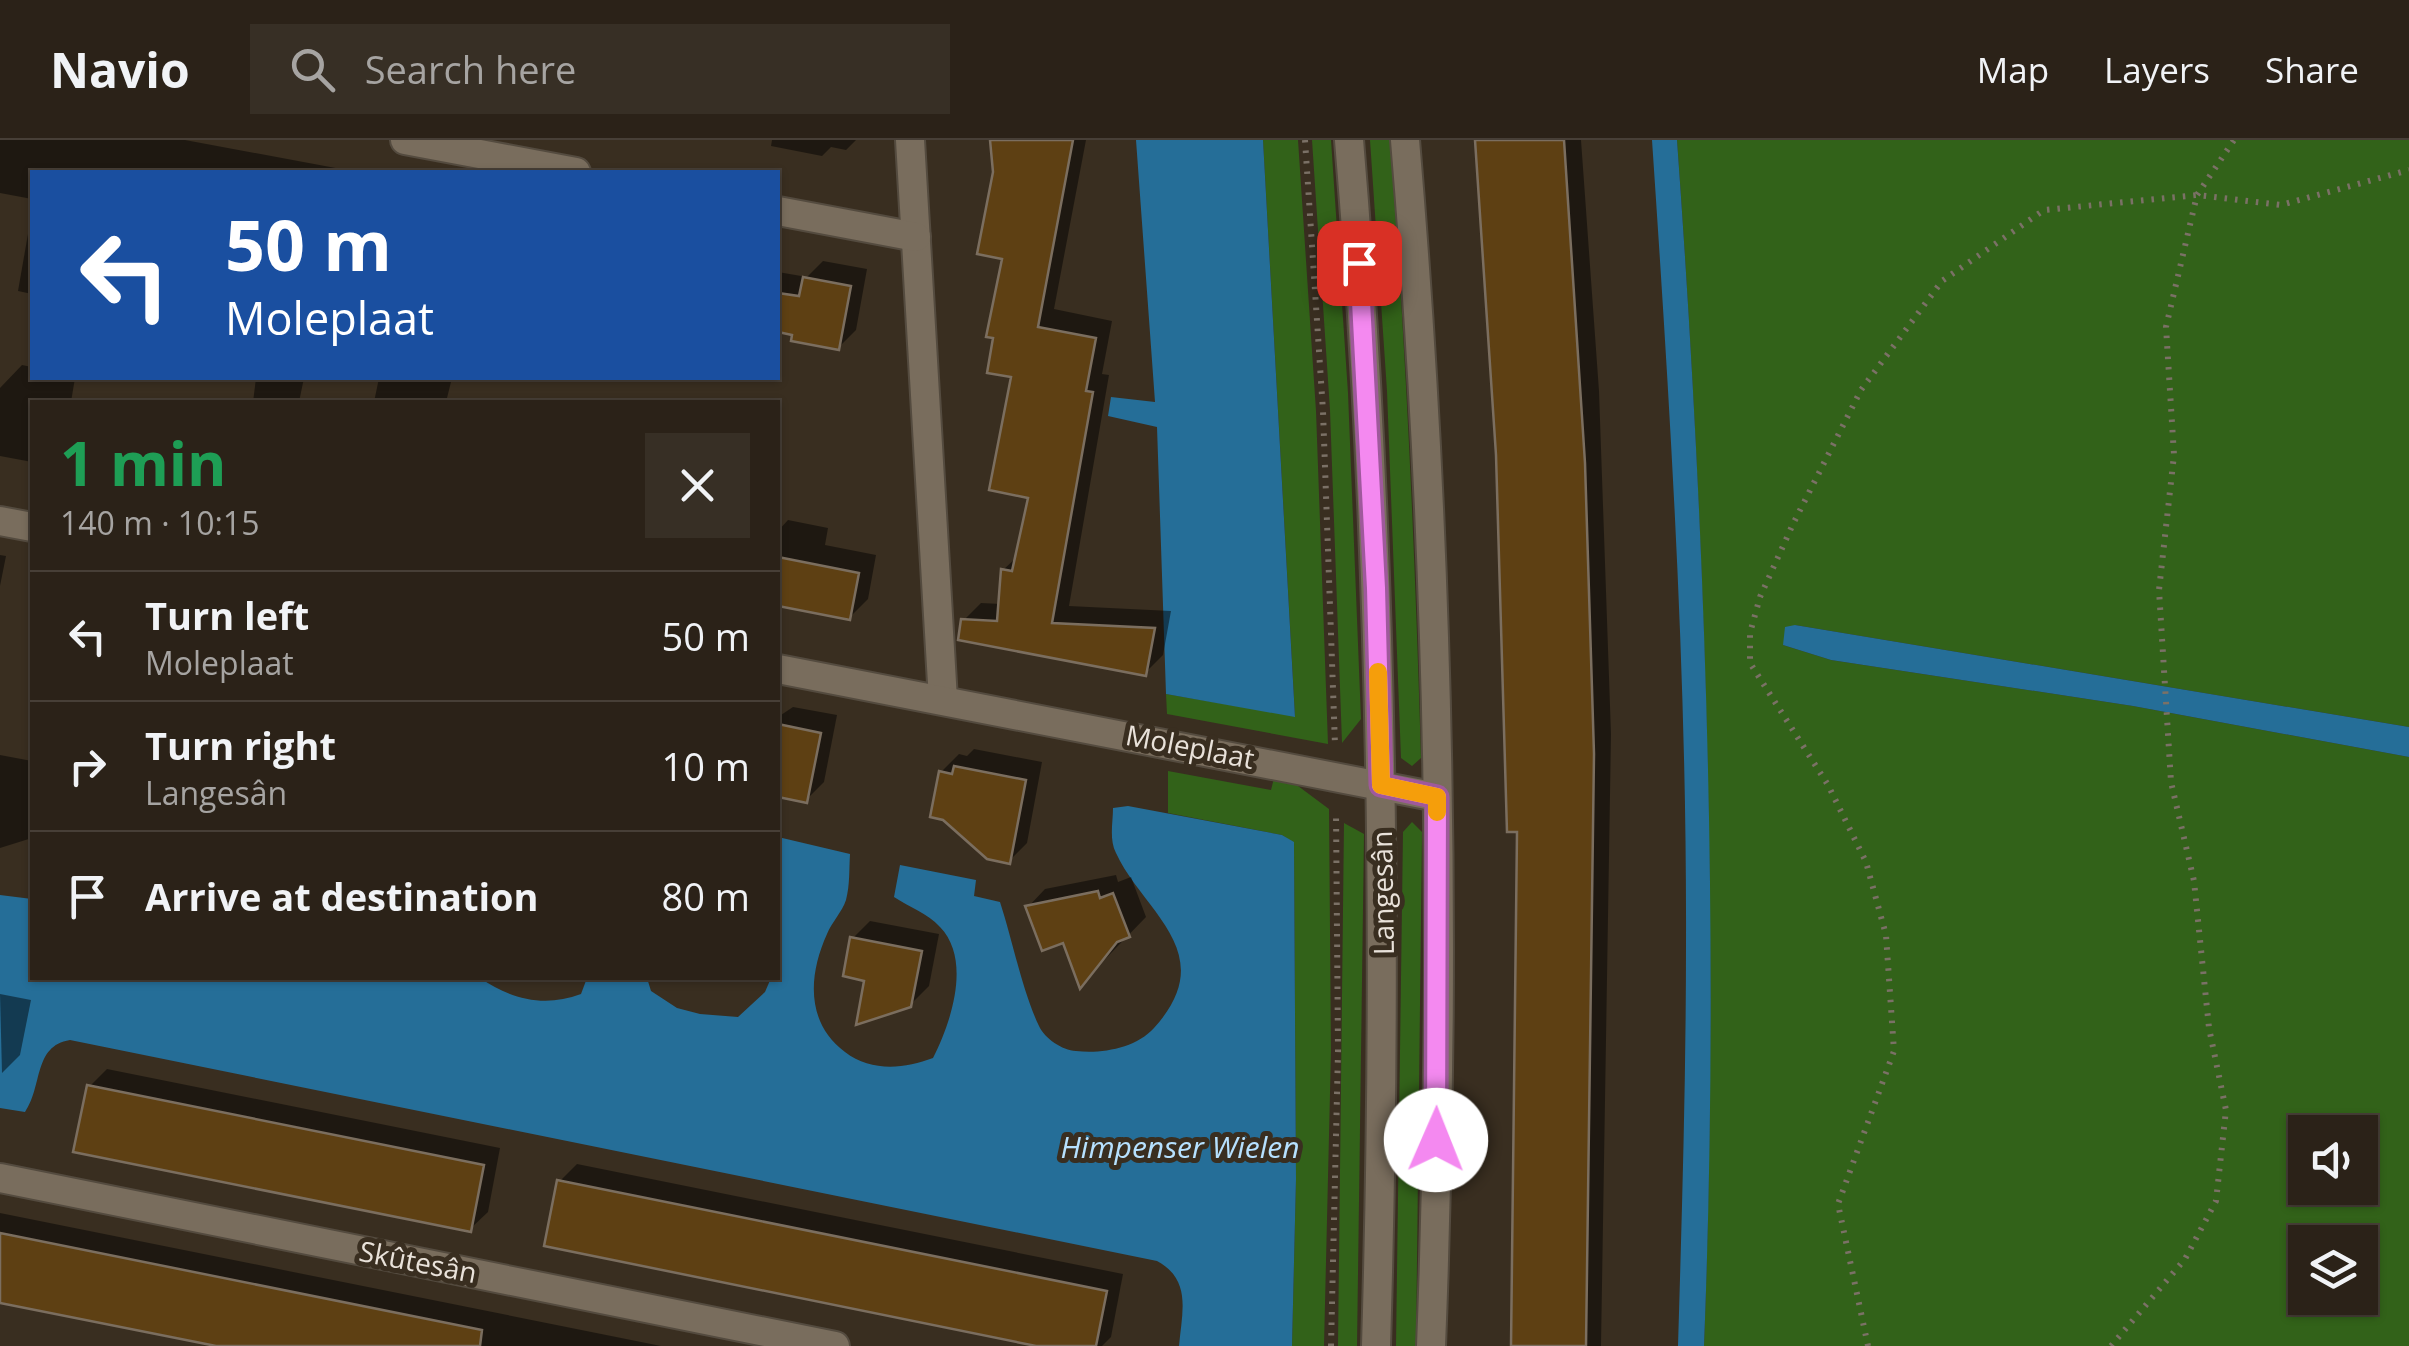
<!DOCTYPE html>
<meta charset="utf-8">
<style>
:root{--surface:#2b2218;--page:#372f25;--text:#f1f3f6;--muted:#a6a4a2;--line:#473f37}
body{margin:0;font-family:"Open Sans",sans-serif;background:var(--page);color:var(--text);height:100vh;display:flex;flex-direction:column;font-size:38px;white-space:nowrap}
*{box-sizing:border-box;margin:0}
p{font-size:32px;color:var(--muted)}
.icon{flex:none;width:55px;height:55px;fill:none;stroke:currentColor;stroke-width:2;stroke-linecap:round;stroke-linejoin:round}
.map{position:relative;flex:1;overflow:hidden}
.side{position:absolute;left:30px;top:260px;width:750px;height:580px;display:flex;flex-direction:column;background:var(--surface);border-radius:0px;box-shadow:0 2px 8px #0004,0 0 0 2px var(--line)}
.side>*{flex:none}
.banner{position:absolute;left:30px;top:30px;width:750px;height:210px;border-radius:0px;box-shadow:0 2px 8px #0004,0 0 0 2px var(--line);background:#1a4fa0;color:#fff;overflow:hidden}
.fabs{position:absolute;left:2288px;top:975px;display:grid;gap:20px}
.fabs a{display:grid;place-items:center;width:90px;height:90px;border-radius:0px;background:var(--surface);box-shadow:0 2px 8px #0004,0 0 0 2px var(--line);font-size:50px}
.pin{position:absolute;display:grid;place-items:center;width:85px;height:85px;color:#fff;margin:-42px;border-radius:20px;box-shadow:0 5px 15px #0006}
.me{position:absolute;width:110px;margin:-55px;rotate:1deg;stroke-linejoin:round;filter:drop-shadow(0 0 8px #0008)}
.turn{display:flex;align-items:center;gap:35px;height:210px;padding:0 30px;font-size:45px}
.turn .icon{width:130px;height:130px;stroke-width:2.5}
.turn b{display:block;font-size:70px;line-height:85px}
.round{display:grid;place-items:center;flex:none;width:105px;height:105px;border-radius:0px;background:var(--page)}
.head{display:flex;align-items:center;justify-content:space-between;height:170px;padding:0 30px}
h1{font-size:60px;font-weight:700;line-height:75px;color:#1e9e55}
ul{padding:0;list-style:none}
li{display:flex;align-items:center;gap:30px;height:130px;padding:0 30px;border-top:2px solid var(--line)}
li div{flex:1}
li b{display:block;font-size:38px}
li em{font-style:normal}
header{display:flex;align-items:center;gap:60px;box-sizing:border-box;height:140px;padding:0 50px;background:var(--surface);border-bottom:2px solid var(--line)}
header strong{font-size:48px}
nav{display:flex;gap:55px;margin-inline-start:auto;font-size:35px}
.search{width:700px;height:90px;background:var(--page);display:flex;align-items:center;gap:25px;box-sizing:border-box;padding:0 35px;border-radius:0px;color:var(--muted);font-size:38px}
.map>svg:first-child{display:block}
.green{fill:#326219;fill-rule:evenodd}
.water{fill:#256e98}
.shadow{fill:#0007}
.building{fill:#5e4013;stroke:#7b6e5f;stroke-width:2.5}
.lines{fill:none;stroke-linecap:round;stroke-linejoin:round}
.minor-casing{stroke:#544b3f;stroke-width:32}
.tertiary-casing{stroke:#544b3f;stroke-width:32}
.path{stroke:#7b7166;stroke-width:6;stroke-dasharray:2.5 8;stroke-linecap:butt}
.minor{stroke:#796d5d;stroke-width:28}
.tertiary{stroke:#796d5d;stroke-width:28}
.route-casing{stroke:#9f599c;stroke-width:25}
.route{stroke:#f489f0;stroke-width:18}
.slow{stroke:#f59e0b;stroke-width:18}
.labels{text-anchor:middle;stroke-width:10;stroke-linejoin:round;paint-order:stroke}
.street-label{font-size:28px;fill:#e9e2da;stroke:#392e20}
.water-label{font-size:30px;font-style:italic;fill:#b6e1ff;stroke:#392e20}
</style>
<header>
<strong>Navio</strong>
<div class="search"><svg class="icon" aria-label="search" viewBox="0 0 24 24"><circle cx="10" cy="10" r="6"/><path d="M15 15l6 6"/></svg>Search here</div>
<nav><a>Map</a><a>Layers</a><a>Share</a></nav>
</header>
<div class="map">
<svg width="2409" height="1206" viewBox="0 0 2409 1206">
<rect width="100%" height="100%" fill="#392e20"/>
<g class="green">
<polygon points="1263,0 1298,0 1316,271 1328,604 1167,574 1166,554 1295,576"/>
<polygon points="1312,0 1331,0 1348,253 1361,579 1342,603 1330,270"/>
<path d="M1370,0H1390C1406,206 1415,412 1421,618L1412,626L1401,618L1387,251Z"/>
<path d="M1677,0H2409V587L1795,485L1783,505L1831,520L2133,566L2409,617V1206H1704C1719,803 1706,402 1677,0ZM2305,992H2360V1048H2305ZM2305,1102H2360V1158H2305Z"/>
<polygon points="1168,631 1271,650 1274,638 1290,640 1329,669 1331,911 1324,1206 1292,1206 1296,1039 1294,703 1282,695 1168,673"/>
<polygon points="1412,682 1422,692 1416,1206 1396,1206 1403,692"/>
<polygon points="1344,683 1364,694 1357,1206 1338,1206"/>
</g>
<g class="water">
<polygon points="1136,0 1263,0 1295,577 1166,554 1157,287 1108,276 1111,257 1155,262"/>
<path d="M1652,0H1677C1706,401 1720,804 1704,1206H1678C1682,1072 1686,938 1686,804C1687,536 1670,267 1652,0Z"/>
<polygon points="1795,485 2409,587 2409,617 2133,566 1831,520 1783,505 1785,487"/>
<path d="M1128,666L1282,695L1294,702L1296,1039L1292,1206H1179C1182,1172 1192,1140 1157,1121L70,900C33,906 43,946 25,972L0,968V755L32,759V838H480C511,859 544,868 581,854L587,838H647L651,851L677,868L700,874L738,877L765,852L771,838H778V697L850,714C849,730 850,745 846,760C842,772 832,782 827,794C808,836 806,883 845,912C871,932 904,929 933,918C951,883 972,820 940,787C927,773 909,767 894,757L900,725L976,740L974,756L1000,762C1012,799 1023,853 1039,886C1045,899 1062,910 1076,911C1102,914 1136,908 1154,888C1222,813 1143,772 1116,713C1109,699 1113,683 1113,668Z"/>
</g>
<g class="shadow">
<polygon points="0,0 185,0 357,32 32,32 32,59 0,53"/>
<polygon points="772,0 856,0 846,10 831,7 822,16 771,6"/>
<polygon points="992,0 1086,0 1054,169 1112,181 1102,234 1109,235 1069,466 1171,471 1163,515 1145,533 963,481 981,463 1001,464 1003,430 1018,416 1031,356 1014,235"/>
<polygon points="1476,0 1581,0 1599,251 1611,594 1601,1206 1513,1206 1519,689 1509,689 1492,202"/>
<polygon points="32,71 32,154 18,151"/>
<polygon points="823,121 867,129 856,190 838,208 778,190 778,132 807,137"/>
<polygon points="22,225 32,227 32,238 75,238 71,262 32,262 32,322 0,316 0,248"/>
<polygon points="256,238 304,238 299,262 253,262"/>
<polygon points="379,238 452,238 446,262 374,262"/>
<polygon points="788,380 828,388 825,405 876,415 868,459 850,477 778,463 778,391"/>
<polygon points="0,415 6,416 0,446"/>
<polygon points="793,567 837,575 824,642 806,660 778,653 778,577"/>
<polygon points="974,609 1042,622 1027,703 1009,721 941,632 959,614 967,616"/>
<polygon points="0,615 32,621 32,698 0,708"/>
<polygon points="1116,735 1118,742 1131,737 1146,777 1081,844 1064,800 1028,767 1045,749"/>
<polygon points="870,781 939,794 929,846 910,865 867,839 852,799"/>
<polygon points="0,854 31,860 20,915 2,933"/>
<polygon points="107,929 500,1008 488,1072 470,1089 89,947"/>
<polygon points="577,1024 1123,1134 1111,1197 1102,1206 1049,1206 559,1042"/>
<polygon points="0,1073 661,1206 231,1206 0,1160"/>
</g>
<g class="building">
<polygon points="990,0 1073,0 1038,187 1096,198 1086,251 1093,252 1052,483 1155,488 1146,536 958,500 961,479 997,481 1001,429 1012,431 1028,358 989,350 1011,237 987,233 993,198 986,197 1002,119 977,114 993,32"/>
<polygon points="1475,0 1564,0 1585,323 1594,614 1586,1206 1511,1206 1517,692 1507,692 1496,315"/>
<polygon points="803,137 851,146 839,210 791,201 792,195 778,192 778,153 799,156"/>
<polygon points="778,417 859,433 850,480 778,466"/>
<polygon points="778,584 821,593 807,663 778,657"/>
<polygon points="954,626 1026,640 1010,724 987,719 943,680 930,677 939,631 952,634"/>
<polygon points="1098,751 1100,758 1113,753 1130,797 1117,802 1080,849 1063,803 1042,811 1025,766"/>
<polygon points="850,797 922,811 911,867 856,885 864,841 843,836"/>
<polygon points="87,945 484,1025 471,1092 73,1012"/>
<polygon points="557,1040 1107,1151 1096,1206 1036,1206 544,1106"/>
<polygon points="0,1093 482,1190 480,1206 216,1206 0,1163"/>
</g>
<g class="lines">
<defs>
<g id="minor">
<polyline points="405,0 576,32"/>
<polyline points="910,0 943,560"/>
<path d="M1405,0C1439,400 1447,804 1431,1206"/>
<polyline points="778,71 916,97"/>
<polyline points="0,381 32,387"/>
<polyline points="778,529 1437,657"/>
<polyline points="0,1038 835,1206"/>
</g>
<path id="tertiary" d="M1349,0C1383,401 1388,804 1376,1206"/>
</defs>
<use href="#minor" class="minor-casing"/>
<use href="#tertiary" class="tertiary-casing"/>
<g class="path">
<polyline points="1305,0 1323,271 1335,605"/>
<polyline points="1331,1206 1338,912 1336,672"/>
<polyline points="1868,1206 1838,1064 1894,911 1886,795 1866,722 1828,645 1750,523 1750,493 1760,457 1793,384 1861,250 1942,141 2044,70 2197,55 2281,65 2409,30"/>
<polyline points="2111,1206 2185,1119 2216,1061 2226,970 2209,888 2194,741 2171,642 2159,450 2174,315 2166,187 2197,55 2234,0"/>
</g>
<use href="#minor" class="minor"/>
<use href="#tertiary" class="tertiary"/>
</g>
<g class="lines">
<defs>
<polyline id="route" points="1359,123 1376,448 1381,645 1437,657 1436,1000"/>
</defs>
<use href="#route" class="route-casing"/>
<use href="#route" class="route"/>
<polyline class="slow" points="1378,532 1381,645 1437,657 1437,672"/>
</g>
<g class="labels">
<g class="street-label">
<text transform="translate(1190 607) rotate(11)" y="10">Moleplaat</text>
<text transform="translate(1383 753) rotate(-91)" y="10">Langesân</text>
<text transform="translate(418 1122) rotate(11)" y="10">Skûtesân</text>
</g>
<g class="water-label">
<text x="1180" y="1018">Himpenser Wielen</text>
</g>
</g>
</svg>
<div class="fabs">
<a><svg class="icon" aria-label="sound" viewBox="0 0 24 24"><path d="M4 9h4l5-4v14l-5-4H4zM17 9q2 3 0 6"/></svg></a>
<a><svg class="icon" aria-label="layers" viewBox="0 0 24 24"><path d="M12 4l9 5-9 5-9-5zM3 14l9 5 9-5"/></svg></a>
</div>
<div class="pin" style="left:1359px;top:123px;background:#d93025"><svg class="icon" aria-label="arrive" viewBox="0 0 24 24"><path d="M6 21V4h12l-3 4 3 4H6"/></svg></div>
<svg class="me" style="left:1436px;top:1000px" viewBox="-20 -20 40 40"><circle r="19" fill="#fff"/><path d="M0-13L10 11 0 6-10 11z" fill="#f489f0"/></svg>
<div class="banner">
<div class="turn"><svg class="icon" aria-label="left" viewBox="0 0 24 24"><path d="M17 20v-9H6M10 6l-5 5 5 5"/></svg><div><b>50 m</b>Moleplaat</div></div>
</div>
<section class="side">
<div class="head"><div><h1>1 min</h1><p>140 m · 10:15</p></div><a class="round"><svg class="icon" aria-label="close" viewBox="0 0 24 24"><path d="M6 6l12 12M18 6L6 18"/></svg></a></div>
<ul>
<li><svg class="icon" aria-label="left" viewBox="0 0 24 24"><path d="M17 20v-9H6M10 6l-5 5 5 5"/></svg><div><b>Turn left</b><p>Moleplaat</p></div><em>50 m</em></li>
<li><svg class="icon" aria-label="right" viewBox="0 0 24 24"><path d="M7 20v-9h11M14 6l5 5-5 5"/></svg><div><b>Turn right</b><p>Langesân</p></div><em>10 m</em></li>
<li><svg class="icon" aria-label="arrive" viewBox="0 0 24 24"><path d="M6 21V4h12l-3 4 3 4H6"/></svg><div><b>Arrive at destination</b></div><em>80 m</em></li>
</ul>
</section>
</div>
